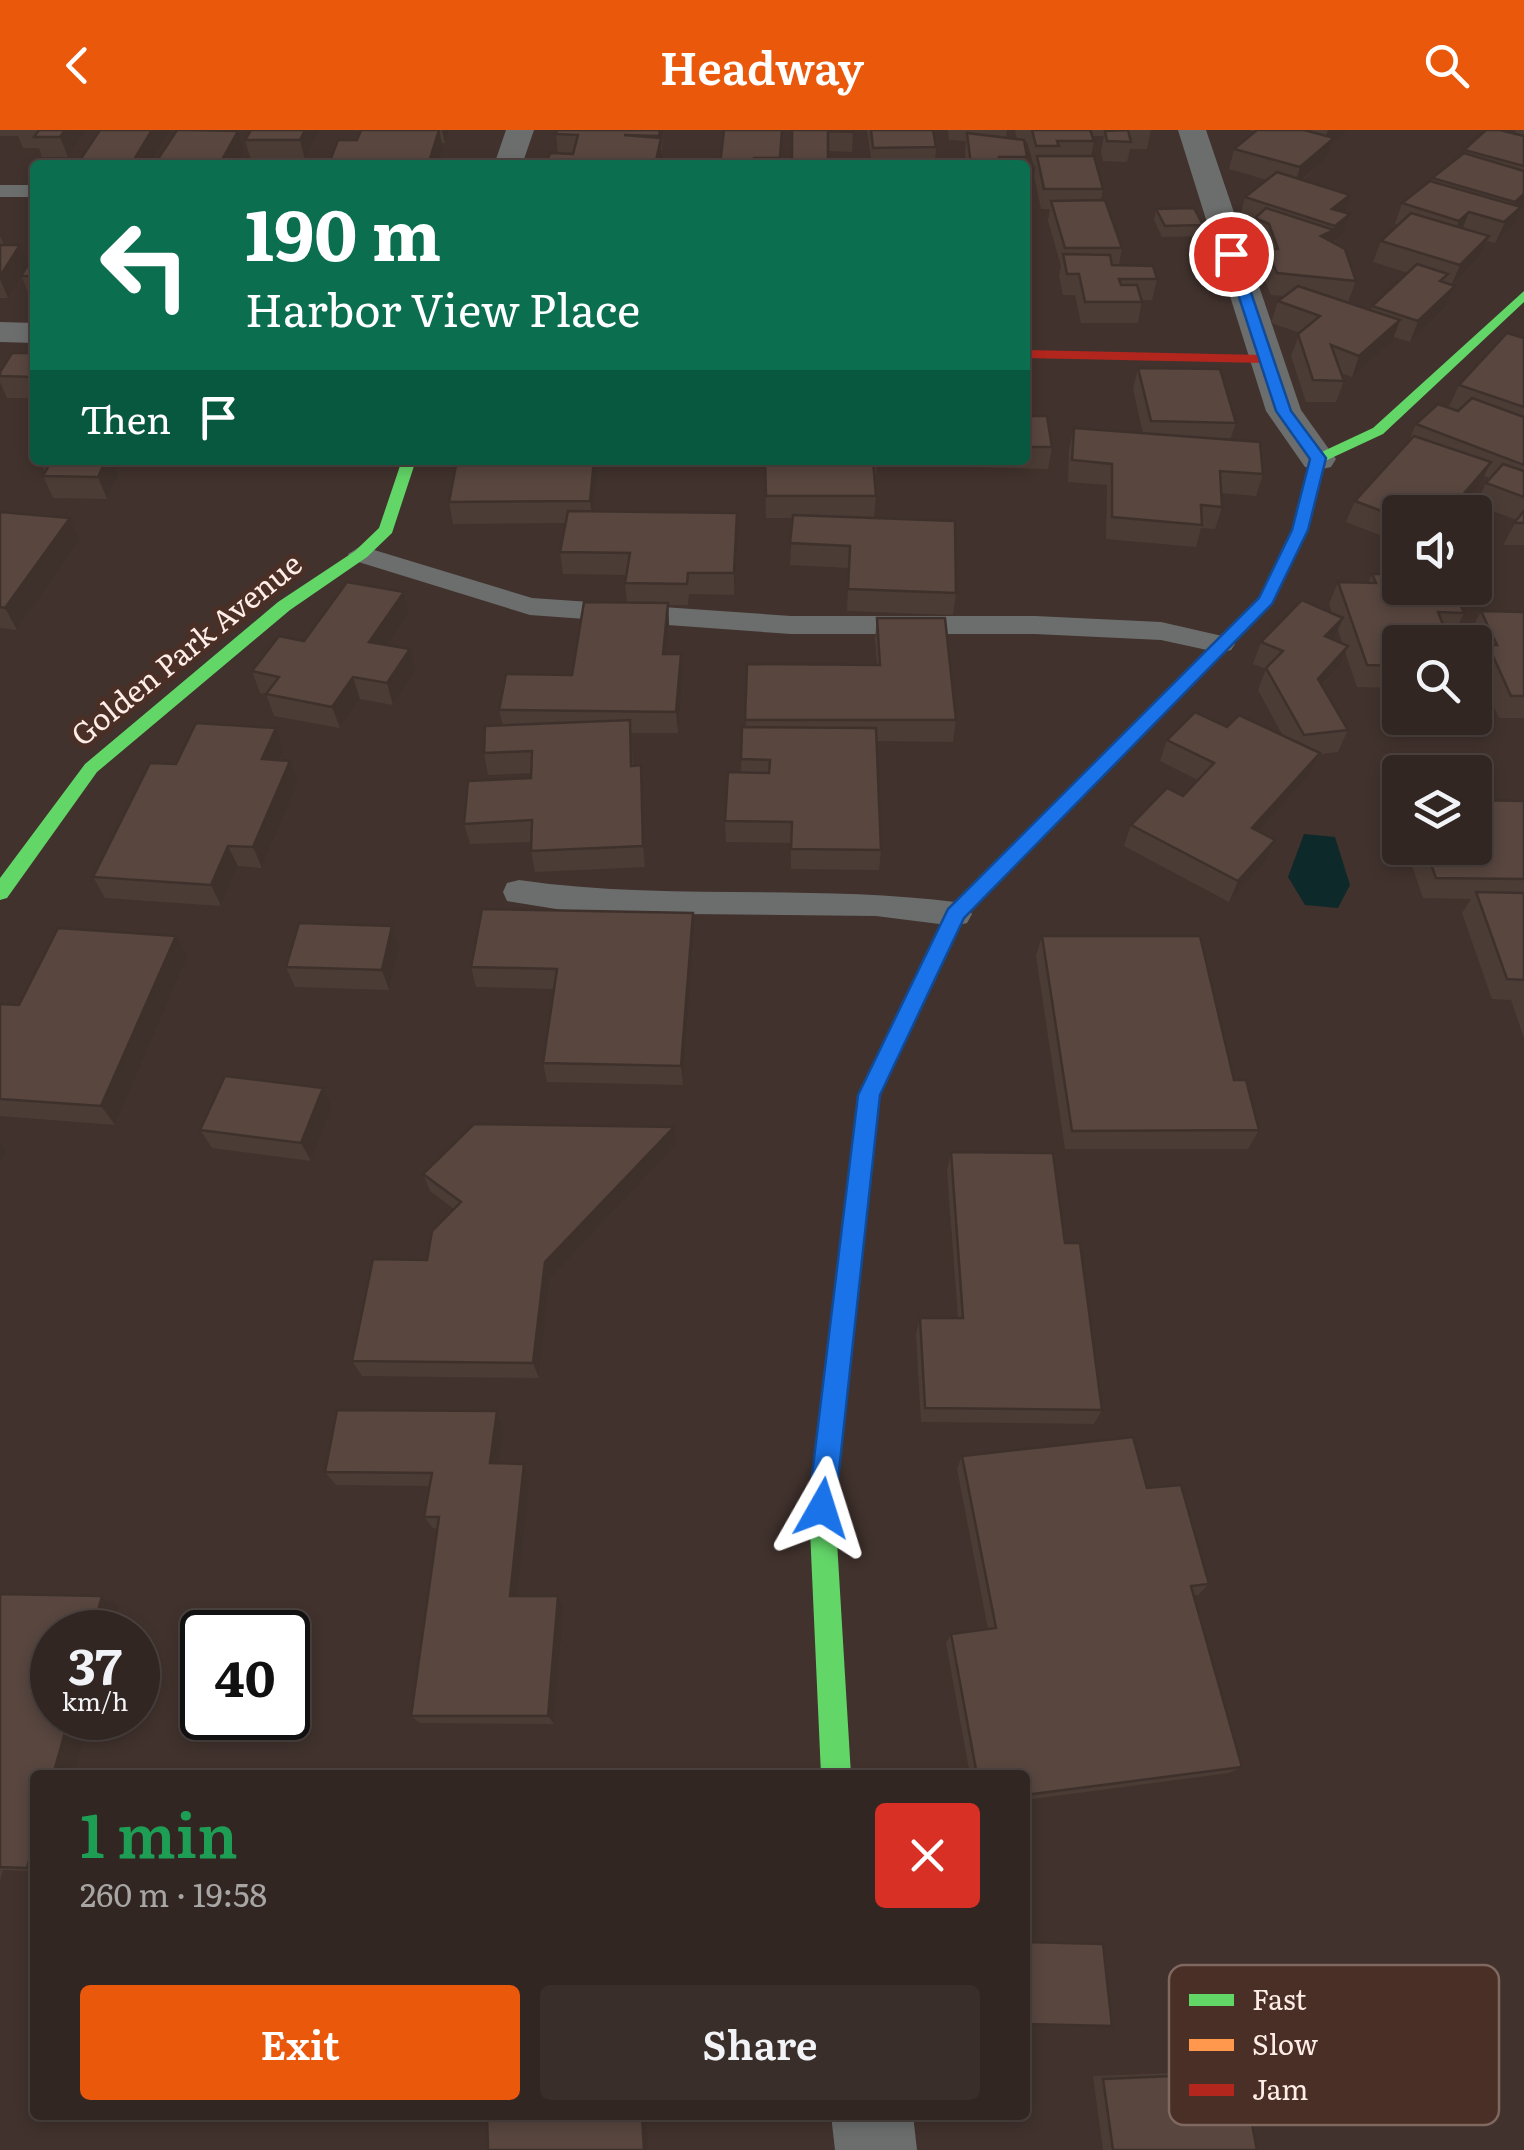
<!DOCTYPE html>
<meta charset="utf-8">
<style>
:root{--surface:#312622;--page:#392e2a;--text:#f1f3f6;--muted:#a8a5a5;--line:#4c4340;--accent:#ea580c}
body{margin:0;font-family:Literata,serif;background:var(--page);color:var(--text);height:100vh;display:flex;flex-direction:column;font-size:38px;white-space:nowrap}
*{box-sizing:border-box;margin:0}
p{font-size:32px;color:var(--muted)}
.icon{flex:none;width:55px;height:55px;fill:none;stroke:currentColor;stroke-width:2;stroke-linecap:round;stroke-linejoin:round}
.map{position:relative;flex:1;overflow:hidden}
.side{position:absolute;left:30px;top:1640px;width:1000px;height:350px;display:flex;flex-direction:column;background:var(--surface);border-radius:10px;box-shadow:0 5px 15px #0003,0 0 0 2px var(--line)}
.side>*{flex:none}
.top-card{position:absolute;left:30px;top:30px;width:1000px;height:305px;border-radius:10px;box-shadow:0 5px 15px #0003,0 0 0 2px var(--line);background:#0b6e4f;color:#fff;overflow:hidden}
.tools{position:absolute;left:1382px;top:365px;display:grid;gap:20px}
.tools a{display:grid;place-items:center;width:110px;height:110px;border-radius:10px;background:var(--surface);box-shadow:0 5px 15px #0003,0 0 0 2px var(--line);font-size:50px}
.speed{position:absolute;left:30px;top:1480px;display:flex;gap:20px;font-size:50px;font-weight:700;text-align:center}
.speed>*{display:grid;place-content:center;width:130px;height:130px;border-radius:50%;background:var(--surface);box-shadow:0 5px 15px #0003,0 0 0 2px var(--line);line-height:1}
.speed small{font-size:25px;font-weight:400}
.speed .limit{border:5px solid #111;border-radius:15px;background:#fff;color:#111}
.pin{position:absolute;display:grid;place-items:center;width:85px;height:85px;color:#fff;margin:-42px;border:5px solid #fff;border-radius:50%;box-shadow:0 2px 10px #0007}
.me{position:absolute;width:110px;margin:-55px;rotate:6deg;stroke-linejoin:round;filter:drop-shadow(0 0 8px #0008)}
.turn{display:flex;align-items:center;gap:35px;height:210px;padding:0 50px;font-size:45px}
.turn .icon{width:130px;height:130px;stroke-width:2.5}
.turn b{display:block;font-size:70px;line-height:85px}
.then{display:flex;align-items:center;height:95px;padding:0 50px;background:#0003;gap:20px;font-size:38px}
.round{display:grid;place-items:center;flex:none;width:105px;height:105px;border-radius:10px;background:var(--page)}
.overview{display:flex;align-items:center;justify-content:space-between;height:170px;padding:0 50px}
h1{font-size:60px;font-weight:600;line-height:75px;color:#1e9e55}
.primary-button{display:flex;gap:20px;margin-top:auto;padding:20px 50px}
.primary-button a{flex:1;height:115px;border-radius:10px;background:var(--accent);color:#fff;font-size:40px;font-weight:600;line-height:115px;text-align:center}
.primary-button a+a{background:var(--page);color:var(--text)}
header{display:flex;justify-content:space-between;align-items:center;height:130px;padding:0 50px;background:var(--accent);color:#fff;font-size:45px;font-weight:600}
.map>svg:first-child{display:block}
.water{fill:#0e2929}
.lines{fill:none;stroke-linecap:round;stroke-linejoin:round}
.lane{fill:#6c6e6e;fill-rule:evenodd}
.street{fill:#6c6e6e;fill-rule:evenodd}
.fast{fill:#63d668;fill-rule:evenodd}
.slow{fill:#ff974d;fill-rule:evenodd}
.jam{fill:#b3261e;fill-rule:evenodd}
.wall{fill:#4c3c36;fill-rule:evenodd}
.shaded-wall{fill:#3e312c}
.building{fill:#58463f;stroke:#3e312c;stroke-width:2.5}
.route{fill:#1a73e8;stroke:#114b97;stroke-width:2.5}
.labels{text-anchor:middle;stroke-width:10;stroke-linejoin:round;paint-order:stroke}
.far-street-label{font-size:30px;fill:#feece6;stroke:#492f25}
.key{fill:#492f25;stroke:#7f685f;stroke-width:2.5}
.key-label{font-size:28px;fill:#feece6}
</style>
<header><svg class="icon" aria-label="back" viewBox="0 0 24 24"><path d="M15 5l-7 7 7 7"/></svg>Headway<svg class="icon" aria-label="search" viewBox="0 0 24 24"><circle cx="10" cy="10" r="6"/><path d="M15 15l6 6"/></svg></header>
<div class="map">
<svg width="1524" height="2020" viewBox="0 0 1524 2020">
<rect width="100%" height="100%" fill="#41322d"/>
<polygon class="water" points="1304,704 1335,707 1350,755 1338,778 1305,775 1288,747"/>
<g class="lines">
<g class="lane">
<rect x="0" y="55" width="35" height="12"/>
<polygon points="361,416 532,468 791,486 1035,486 1161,492 1231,508 1235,514 1231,520 1221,523 1161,510 1035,504 791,504 530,485 352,430 348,424"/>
<path d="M519,750C663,771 810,754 955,772L967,775L972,784L967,793L955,796L876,786L581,783L507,771L503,762L507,753Z"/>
</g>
<g class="street">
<polygon points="506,0 534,0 522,35 494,35"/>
<polygon points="1178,0 1206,0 1301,280 1336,329 1331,337 1318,340 1305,337 1266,281"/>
<polygon points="0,192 35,193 35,213 0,212"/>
<polygon points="831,1985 913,1985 917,2020 835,2020"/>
</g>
<g class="fast">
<polygon points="1524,161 1524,172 1383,304 1325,331 1308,401 1272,474 1034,717 1020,717 1020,707 1259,468 1292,401 1313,326 1373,298"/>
<polygon points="402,330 416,330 392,403 367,427 290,480 97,642 7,768 0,770 0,748 85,634 278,472 355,421 379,398"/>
<polygon points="849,1125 857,1128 861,1136 835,1378 851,1645 821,1645 809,1378 837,1136 841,1128"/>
</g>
<polygon class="slow" points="1027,705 1037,712 1034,717 963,788 880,965 861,1136 857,1144 849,1147 841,1144 837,1136 858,965 948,779 1020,707"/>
<polygon class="jam" points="1025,220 1264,225 1271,229 1264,233 1025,228"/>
</g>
<g class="wall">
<polygon points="0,0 87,0 68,27 42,27 39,18 23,18 18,6 0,6"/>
<polygon points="100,0 171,0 150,35 79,35 78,33"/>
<polygon points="251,0 320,0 305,30 251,30 245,10"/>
<polygon points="359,0 450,0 445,13 442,13 443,19 438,35 331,35 330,31 357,10 360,3"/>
<polygon points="664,0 660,35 546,35 558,24 556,4"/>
<polygon points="782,0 781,35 720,35"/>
<polygon points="792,0 853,0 852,22 828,21"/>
<polygon points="867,0 933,0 936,17 935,35 872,35"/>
<polygon points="948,0 1007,0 1006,7 1017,9 1015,0 1090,0 1094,11 1091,26 1103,59 1101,70 1122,118 1119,135 1157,149 1152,170 1142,170 1138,193 1081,193 1075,165 1063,165 1059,145 1061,136 1048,91 1050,79 1041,79 1034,46 1036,36 1034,36 1027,12 1025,12 1027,27 1025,43 1025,35 966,35 965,23 966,11 949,10"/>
<polygon points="1092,0 1151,0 1147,19 1130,19 1127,32 1103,31 1101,21 1104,6 1093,6"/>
<polygon points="1250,0 1349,0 1332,13 1327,28 1303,50 1344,83 1350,84 1343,105 1333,113 1356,151 1348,172 1343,171 1371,180 1372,176 1408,143 1373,132 1381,111 1398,95 1395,94 1402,73 1463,24 1464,20 1514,4 1516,0 1524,0 1524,77 1519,82 1512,98 1495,113 1487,111 1480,127 1452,155 1455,156 1446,177 1410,212 1393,207 1392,212 1352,247 1341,243 1344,251 1336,272 1306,272 1291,226 1300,203 1271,193 1278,171 1285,166 1271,165 1260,140 1265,121 1263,115 1249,109 1254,92 1240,87 1245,67 1267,50 1229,39 1234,19 1254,2"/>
<polygon points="1156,79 1203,95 1201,106 1162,107 1154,90"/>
<polygon points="0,106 4,115 28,135 35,124 35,167 30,167 22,147 8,168 0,168"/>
<polygon points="1524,208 1524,415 1503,415 1517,390 1476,375 1486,353 1490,348 1484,346 1480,354 1400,382 1400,413 1346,392 1355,371 1408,313 1416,294 1458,281 1459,280 1449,277 1459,255"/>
<polygon points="35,223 35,268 7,268 0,252 0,242"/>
<polygon points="1138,238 1236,293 1230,310 1263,344 1256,366 1221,363 1222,377 1215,399 1201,398 1196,417 1106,409 1107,355 1068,352 1069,320 1074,298 1143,303 1133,259"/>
<polygon points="1025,261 1030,286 1052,317 1048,339 969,337 969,330 1025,330"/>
<polygon points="40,330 117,330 114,335 119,345 107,369 53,368 43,346 45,342"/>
<polygon points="457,330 598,330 594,381 737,383 738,404 734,465 689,464 688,475 668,475 669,494 666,524 683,545 678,603 631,603 633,635 643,656 645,737 535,742 531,721 531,712 470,714 464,694 531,648 531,643 488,645 484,623 503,596 499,580 572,545 627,472 625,453 627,445 563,444 560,422 566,393 453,394 449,372"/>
<polygon points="765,330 877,330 876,345 874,345 876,366 874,388 956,463 953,485 847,481 849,438 790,435 793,388 766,388"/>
<polygon points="0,382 70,388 80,410 17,500 0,498"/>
<path d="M1372,444L1464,483L1453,505L1400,512V558L1357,557L1345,522L1339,537L1322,556L1348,600L1338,622L1320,624L1310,644L1259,701L1275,710L1266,731L1229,772L1124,716L1131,695L1183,666L1198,650L1160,631L1167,610L1227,597L1283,606L1258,560L1266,539L1253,534L1261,512L1332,483L1329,474L1338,452L1368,453ZM1338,500L1342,513L1333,510Z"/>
<polygon points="404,462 409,484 388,515 416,541 393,575 360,569 340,598 274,586 266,564 260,563 252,541 304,511"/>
<polygon points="1481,481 1524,482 1524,588 1499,588 1476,537 1481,528 1470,503"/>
<polygon points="877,488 956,590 953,612 877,611 881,720 879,740 791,739 791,713 726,712 725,691 741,642 742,597 746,597 747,534 877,535 875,509"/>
<polygon points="276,598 284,620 280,630 298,652 262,738 238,736 221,776 105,768 93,747 176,634"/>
<polygon points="1524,671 1524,908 1511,870 1492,869 1462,783 1471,769 1423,768 1406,718 1475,718"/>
<polygon points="392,796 400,816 389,860 295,857 286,837"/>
<polygon points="694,803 683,955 547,952 543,933 554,859 476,857 471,837"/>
<polygon points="1042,806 1234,950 1259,1000 1248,1019 1065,1019 1036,826"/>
<polygon points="188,826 115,995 0,986 0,874 19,875"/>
<polygon points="332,977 311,1031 212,1018 200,1000"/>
<polygon points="676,1015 550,1149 539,1248 362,1246 352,1231 427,1130 454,1079 430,1061 423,1044"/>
<polygon points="951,1022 1102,1280 1094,1294 921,1292 916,1204 920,1188 958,1188 947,1040"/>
<polygon points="497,1281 504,1295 498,1334 524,1334 530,1347 518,1466 558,1466 564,1476 554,1594 420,1593 411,1586 438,1399 433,1398 424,1387 430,1356 336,1355 325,1342"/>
<polygon points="962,1326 1147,1358 1209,1454 1198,1465 1194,1465 1242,1637 1229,1643 1025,1670 1025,1645 970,1645 946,1513 951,1504 988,1499 957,1339"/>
<polygon points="0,1464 102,1466 119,1476 112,1502 52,1502 52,1588 90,1588 74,1645 35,1645 35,1741 3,1740 0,1751"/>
<polygon points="1228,1941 1242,1943 1257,2020 1103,2020 1093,1946"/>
</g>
<g class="shaded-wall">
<polygon points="65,0 87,0 68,27 60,7"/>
<polygon points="152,0 171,0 150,35 133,35 132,33"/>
<polygon points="305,0 320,0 305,30 300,10"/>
<polygon points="439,0 443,19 438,35 428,35"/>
<polygon points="442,0 450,0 445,13"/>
<polygon points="660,0 664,0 661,17 662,28 660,35 655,35 659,15"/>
<polygon points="1328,0 1349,0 1332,13 1327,28 1294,57 1300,37 1321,18"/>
<polygon points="238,1 244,21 236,35 219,35"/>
<polygon points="1524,64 1524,77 1519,82 1512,98 1495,113 1515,72"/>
<polygon points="1350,65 1344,85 1332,79"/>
<polygon points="1469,82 1461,103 1451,111 1459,91"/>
<polygon points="1350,84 1343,105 1328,116 1321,106 1333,100 1335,96"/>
<polygon points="1489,106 1480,127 1451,156 1460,135"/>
<polygon points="20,115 29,136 8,168 0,149 0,146"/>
<polygon points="1455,156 1446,177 1410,212 1418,191"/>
<polygon points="1400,190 1392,212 1352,247 1359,226"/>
<polygon points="103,330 117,330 114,335 119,345 107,369 98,347"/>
<polygon points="594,330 598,330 593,393 590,371"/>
<polygon points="1491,332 1480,354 1456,382 1448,382"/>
<polygon points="737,383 738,404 734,465 734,443"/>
<polygon points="70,388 80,410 17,500 5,478"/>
<polygon points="404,462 409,484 376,533 369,512"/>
<polygon points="668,473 669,494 664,545 663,524"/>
<polygon points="1343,488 1334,509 1325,506"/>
<polygon points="1348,516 1339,537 1308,570 1318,549"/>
<polygon points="410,519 416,541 393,575 387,553"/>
<polygon points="681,524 683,545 678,603 676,582"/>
<polygon points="353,547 360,569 340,598 332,577"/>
<polygon points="276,598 284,620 271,651 262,629"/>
<polygon points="1320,623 1310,644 1243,719 1252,698"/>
<polygon points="290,631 298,652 262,738 253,717"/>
<polygon points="641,635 643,656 645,737 643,716"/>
<polygon points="1275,710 1266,731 1229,772 1238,751"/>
<polygon points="228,716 238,736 221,776 211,755"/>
<polygon points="693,783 694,803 683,955 681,936"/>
<polygon points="392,796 400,816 389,860 382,840"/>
<polygon points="176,806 188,826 115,995 101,976"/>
<polygon points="323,958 332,977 311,1031 301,1013"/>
<polygon points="674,997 676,1015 550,1149 539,1248 533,1233 545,1132"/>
<polygon points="0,1013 7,1021 0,1033"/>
<polygon points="497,1281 504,1295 497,1346 490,1333"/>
<polygon points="524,1334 530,1347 517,1476 510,1466"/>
<polygon points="102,1466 119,1476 112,1502 92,1502"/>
<polygon points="558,1466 564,1476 554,1594 548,1586"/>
<polygon points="69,1588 90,1588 74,1645 53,1645"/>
<polygon points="35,1710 35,1739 27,1738"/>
<polygon points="642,1985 646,1985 648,2020 644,2020"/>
</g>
<g class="building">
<polygon points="39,0 65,0 60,7 34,7"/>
<polygon points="100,0 152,0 132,33 78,33"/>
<polygon points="177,0 186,0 238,1 219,35 154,35"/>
<polygon points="251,0 305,0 300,10 245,10"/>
<polygon points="361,0 439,0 428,35 345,35 346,31 330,31 338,10 357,10"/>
<polygon points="557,0 660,0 659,6 624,5 661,8 655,35 546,35 550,23 573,24 578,5 556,4"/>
<polygon points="724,0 782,0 780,28 754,28 753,35 720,35"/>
<polygon points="792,0 853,0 853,2 828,1 828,35 792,35"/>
<polygon points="871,0 933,0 936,17 873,18"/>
<polygon points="1032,0 1090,0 1094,11 1057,11 1059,16 1036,16"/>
<polygon points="1128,0 1131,12 1107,11 1105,1"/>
<polygon points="1257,0 1304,0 1334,8 1300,37 1234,19"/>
<polygon points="1486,0 1500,0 1524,6 1524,36 1464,20"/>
<polygon points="967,3 1024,10 1027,27 999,27 1000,35 971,35"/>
<polygon points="1464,23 1524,41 1524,64 1515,72 1432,48"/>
<polygon points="1037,26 1094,26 1103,59 1044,59"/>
<polygon points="1277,42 1350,65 1332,79 1350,84 1335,96 1245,67"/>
<polygon points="1430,51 1521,77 1504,92 1469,82 1459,91 1402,73"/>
<polygon points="1105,70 1122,118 1065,118 1051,71"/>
<polygon points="1194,78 1203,95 1165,96 1156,79"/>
<polygon points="1266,78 1334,100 1321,106 1345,119 1356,151 1277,143 1266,119 1278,119 1269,94 1255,88"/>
<polygon points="1411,83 1489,106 1460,135 1381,111"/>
<polygon points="0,115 20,115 0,146"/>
<polygon points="35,124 35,146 21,146"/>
<polygon points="1063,124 1110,125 1112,135 1153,136 1157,149 1119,149 1121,155 1137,155 1142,172 1085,172 1079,144 1067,144"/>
<polygon points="1417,134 1448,144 1440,151 1455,156 1418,191 1372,176"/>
<polygon points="1298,156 1400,190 1359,226 1331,215 1344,251 1313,250 1298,204 1320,186 1278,171"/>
<polygon points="1507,203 1524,208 1524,277 1459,255"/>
<polygon points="12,223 35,223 35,247 0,246 0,242"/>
<polygon points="1138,238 1220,239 1236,293 1151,291"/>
<polygon points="1025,261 1026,261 1030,286 1047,286 1052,317 1025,317"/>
<polygon points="1472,268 1524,287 1524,335 1416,294 1438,274 1458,281"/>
<polygon points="1074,298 1260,312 1263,344 1220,341 1222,377 1201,375 1202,395 1112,387 1112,334 1072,330"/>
<polygon points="1414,306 1491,332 1448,382 1400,382 1400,388 1355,371"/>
<polygon points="52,330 106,330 98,347 43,346"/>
<polygon points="457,330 594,330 590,371 449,372"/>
<polygon points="765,330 873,330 876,366 766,366"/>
<polygon points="1503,334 1524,341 1524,367 1486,353"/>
<polygon points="568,381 737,383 734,443 688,443 687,454 625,453 630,423 560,422"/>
<polygon points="1524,381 1524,393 1514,393"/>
<polygon points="0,382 70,388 5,478 0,477"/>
<polygon points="793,385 955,391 956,463 848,459 850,416 790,413"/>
<polygon points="1372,444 1400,444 1400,458 1453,458 1464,483 1438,482 1450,512 1400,512 1400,536 1367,535 1338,452 1376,453"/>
<polygon points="347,452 404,462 369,512 410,519 387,553 353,547 332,577 266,564 279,547 252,541 279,506 304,511"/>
<polygon points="1302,470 1343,488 1325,506 1348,516 1318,549 1348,600 1304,605 1266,538 1283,521 1261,512"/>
<polygon points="584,472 668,473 663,524 681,524 676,582 499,580 506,544 572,545"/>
<polygon points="1481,481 1524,482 1524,566 1511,566 1488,515 1497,515"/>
<polygon points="877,488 945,488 956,590 745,590 747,534 880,535"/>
<polygon points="1195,582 1227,597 1239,585 1320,623 1252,698 1275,710 1238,751 1131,695 1167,658 1183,666 1214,633 1167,610"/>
<polygon points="630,590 631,636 641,635 643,716 531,721 532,690 464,694 468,651 531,648 532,621 484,623 485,596"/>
<polygon points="196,593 276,598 262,629 290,631 253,717 228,716 211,755 93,747 150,633 176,634"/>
<polygon points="742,597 876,598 881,720 791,719 792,692 725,691 728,642 769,643 770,630 741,629"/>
<polygon points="1475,670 1524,671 1524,749 1436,748 1425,718 1475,718"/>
<polygon points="1476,762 1524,763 1524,850 1507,849"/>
<polygon points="482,779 693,783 681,936 543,933 557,839 471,837"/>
<polygon points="299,793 392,796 382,840 286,837"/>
<polygon points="58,798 176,806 101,976 0,969 0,874 19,875"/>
<polygon points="1042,806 1200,806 1234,950 1246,950 1259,1000 1072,1001"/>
<polygon points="225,946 323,958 301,1013 200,1000"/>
<polygon points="474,994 674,997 545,1132 533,1233 352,1231 373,1129 427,1130 432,1101 461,1072 423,1044"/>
<polygon points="951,1022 1053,1023 1065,1113 1080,1113 1102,1280 925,1278 920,1188 963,1188"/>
<polygon points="337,1280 497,1281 490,1333 524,1334 510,1466 558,1466 548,1586 411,1586 439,1387 424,1387 432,1343 325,1342"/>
<polygon points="1133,1307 1147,1358 1181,1355 1209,1454 1191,1456 1242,1637 1025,1665 1025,1645 977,1645 951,1504 996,1498 962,1326"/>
<polygon points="0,1464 102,1466 92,1502 52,1502 52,1588 69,1588 53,1645 35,1645 35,1710 27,1738 0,1737"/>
<polygon points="1025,1812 1103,1814 1112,1896 1025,1894"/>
<polygon points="1242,1943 1257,2020 1113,2020 1103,1949"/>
<polygon points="487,1985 642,1985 644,2020 488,2020"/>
</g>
<polygon class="route" points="1231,120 1238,124 1291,281 1326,328 1308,400 1272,474 964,788 880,965 835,1378 831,1388 822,1392 812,1388 808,1378 858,965 948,779 1259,468 1292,400 1310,329 1276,281 1225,124"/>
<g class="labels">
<g class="far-street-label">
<text transform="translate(187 520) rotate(-39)" y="10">Golden Park Avenue</text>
</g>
</g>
<rect x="1169" y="1835" width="330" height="160" rx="15" class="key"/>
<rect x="1189" y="1864" width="45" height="12" fill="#63d668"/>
<rect x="1189" y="1909" width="45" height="12" fill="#ff974d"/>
<rect x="1189" y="1954" width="45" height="12" fill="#b3261e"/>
<g class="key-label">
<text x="1252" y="1880">Fast</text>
<text x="1252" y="1925">Slow</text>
<text x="1252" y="1970">Jam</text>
</g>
</svg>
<div class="tools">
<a><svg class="icon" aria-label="sound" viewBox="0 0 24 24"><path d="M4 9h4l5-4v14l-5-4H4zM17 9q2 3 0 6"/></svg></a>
<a><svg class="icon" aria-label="search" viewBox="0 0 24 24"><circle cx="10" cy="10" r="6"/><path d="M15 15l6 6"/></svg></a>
<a><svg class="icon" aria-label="layers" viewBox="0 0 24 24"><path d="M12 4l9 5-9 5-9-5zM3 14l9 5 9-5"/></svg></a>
</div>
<div class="speed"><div>37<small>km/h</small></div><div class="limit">40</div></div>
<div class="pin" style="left:1231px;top:124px;background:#d93025"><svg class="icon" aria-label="arrive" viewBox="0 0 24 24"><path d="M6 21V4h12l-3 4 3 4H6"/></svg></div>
<svg class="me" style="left:822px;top:1378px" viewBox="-20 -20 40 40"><path d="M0-17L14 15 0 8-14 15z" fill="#1a73e8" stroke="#fff" stroke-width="4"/></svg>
<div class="top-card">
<div class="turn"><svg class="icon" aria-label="left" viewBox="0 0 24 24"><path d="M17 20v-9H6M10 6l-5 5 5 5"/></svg><div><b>190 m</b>Harbor View Place</div></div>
<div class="then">Then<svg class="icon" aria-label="arrive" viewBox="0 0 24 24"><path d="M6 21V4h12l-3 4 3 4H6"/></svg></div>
</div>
<section class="side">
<div class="overview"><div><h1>1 min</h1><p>260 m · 19:58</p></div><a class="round" style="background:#d93025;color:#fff"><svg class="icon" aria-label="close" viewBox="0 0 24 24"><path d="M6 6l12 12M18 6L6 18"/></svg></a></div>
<div class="primary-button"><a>Exit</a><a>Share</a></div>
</section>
</div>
